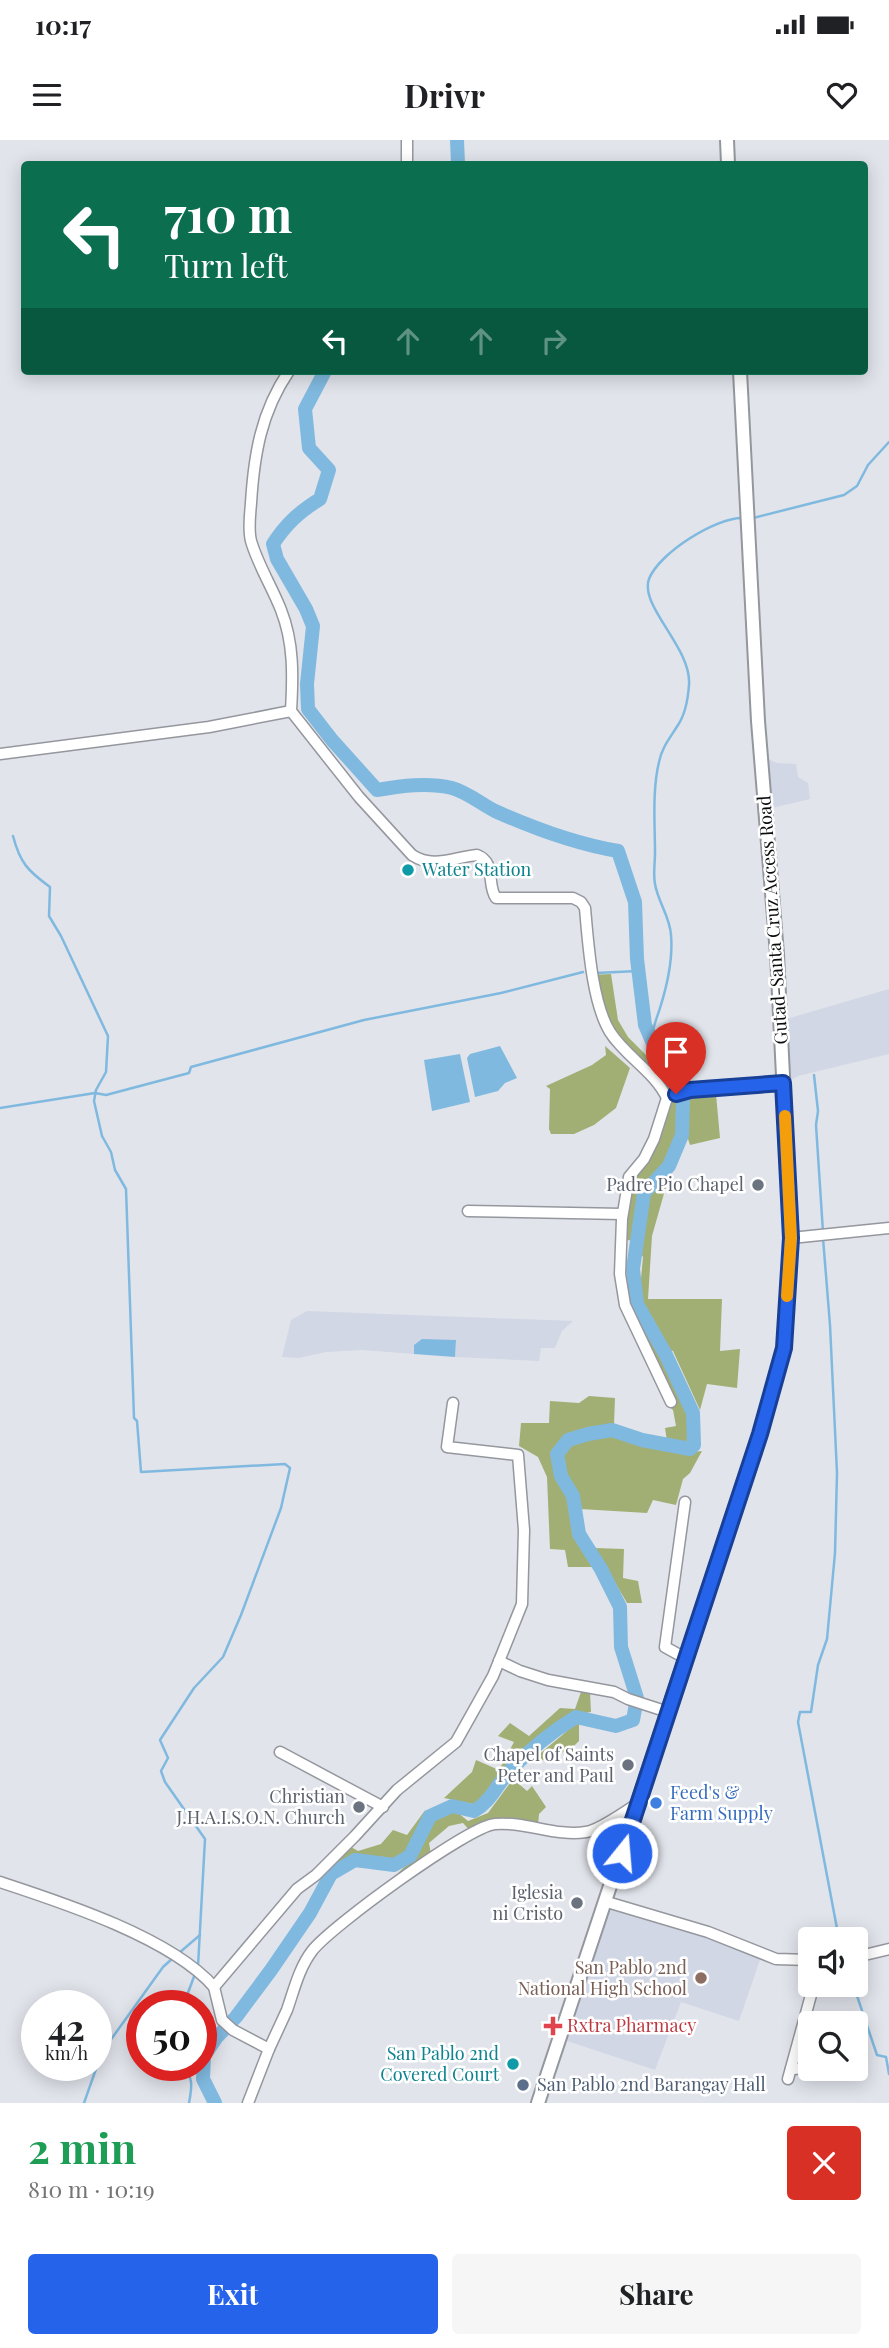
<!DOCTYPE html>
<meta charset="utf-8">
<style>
:root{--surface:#fff;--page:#f6f6f6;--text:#202124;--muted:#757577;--accent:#2563eb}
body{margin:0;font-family:"Playfair Display",serif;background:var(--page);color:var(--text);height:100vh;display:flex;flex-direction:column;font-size:26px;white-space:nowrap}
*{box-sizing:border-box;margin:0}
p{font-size:23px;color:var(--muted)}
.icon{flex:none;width:38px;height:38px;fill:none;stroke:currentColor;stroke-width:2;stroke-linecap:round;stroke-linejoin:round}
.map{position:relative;height:1963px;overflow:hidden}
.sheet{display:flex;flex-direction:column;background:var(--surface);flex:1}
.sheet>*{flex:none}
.banner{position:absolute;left:21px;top:21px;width:847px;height:214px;border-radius:7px;box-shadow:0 4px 18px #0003;background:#0b6e4f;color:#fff;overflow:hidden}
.fabs{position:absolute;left:798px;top:1787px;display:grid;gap:14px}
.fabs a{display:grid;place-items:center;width:70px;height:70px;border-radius:7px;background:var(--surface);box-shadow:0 4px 18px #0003;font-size:35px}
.speed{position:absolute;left:21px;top:1850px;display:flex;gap:14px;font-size:35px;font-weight:700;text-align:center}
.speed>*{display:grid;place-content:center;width:91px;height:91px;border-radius:50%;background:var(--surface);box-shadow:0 4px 18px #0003;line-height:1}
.speed small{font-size:18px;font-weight:400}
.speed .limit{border:10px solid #d22;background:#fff;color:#111}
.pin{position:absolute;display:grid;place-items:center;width:60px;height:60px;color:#fff;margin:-72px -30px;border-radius:50% 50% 50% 0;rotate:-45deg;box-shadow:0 0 7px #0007}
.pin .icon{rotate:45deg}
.me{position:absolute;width:77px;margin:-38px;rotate:17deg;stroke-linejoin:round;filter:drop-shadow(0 0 5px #0008)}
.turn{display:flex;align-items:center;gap:24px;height:147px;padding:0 28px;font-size:32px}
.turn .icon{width:91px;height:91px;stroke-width:2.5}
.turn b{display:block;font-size:49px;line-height:60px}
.lanes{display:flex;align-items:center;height:66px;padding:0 28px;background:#0003;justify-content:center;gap:35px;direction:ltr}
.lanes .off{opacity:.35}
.round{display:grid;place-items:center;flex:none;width:74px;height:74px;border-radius:7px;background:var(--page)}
.head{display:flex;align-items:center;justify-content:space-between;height:119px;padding:0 28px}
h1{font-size:42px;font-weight:700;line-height:52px;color:#1e9e55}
.action{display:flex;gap:14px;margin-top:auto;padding:14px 28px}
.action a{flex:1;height:80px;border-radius:7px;background:var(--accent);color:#fff;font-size:28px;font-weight:700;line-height:80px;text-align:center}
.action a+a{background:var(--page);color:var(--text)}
.status{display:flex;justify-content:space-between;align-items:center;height:49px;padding:0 35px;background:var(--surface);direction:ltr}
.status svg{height:19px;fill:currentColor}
header{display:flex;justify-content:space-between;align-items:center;height:91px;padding:0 28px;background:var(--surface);font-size:32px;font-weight:700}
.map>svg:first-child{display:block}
.built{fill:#d2d7e5}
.forest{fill:#a2af74}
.water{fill:#80b9df}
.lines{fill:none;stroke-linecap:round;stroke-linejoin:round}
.stream{stroke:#80b9df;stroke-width:2.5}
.river{stroke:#80b9df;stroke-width:14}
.minor-casing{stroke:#94979d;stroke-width:13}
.major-casing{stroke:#94979d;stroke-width:16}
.minor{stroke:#fff;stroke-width:10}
.major{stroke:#fff;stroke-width:12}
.route-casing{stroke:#184099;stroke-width:18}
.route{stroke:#2563eb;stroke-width:12}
.slow{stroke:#f59e0b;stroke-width:12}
.culture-dot{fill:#0f9aa8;stroke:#fff;stroke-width:2.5}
.worship-dot{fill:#6b7280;stroke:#fff;stroke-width:2.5}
.shop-dot{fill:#3f7fe0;stroke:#fff;stroke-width:2.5}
.education-dot{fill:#8d6e63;stroke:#fff;stroke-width:2.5}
.health-dot{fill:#e0444e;stroke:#fff;stroke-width:2.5}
.service-dot{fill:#5c6f8a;stroke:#fff;stroke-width:2.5}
.labels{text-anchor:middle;stroke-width:5;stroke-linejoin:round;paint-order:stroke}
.culture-label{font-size:18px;fill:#0d838f;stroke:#fff;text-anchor:start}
.street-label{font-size:18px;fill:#0a0b0d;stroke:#fff}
.worship-label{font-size:18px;fill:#5b616d;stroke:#fff;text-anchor:end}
.shop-label{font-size:18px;fill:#366cbe;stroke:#fff;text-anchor:start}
.education-label{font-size:18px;fill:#785e54;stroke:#fff;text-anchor:end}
.health-label{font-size:18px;fill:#be3a42;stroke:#fff;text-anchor:start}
.service-label{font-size:18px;fill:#4e5e75;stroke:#fff;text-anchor:start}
</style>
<div class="status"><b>10:17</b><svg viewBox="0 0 49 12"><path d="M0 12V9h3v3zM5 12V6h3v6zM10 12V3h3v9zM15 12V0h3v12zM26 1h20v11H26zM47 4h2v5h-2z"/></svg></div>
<header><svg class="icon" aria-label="menu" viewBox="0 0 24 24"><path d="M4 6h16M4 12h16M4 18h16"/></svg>Drivr<svg class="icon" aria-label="heart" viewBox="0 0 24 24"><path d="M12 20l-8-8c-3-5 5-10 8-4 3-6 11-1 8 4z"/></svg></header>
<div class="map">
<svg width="889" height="1963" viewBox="0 0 889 1963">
<rect width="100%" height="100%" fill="#e1e4eb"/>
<g class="built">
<polygon points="768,619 777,623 796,624 798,637 808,643 810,659 772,668"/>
<polygon points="889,849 889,914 798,936 788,942 783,880"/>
<polygon points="307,1171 573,1181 562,1191 555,1208 541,1208 539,1221 455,1217 456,1200 414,1205 414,1214 362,1210 326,1212 299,1218 282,1217 291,1180"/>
<polygon points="611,1765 762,1814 739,1881 681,1862 655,1930 564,1900"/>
</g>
<g class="forest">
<polygon points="611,834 618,880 628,897 658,927 676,952 665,956 609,902 603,892 589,835"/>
<polygon points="605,906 630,928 616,968 594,985 574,994 551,994 549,989 550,949 546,946 592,925 606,915"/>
<polygon points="716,954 720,998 690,1005 687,996 688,958"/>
<polygon points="678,960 678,995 666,1022 641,1053 635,1101 619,1099 630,1038 645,1020 665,963"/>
<polygon points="667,1036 667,1043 652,1096 648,1159 722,1159 720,1211 740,1209 737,1248 707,1244 700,1270 673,1211 665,1208 639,1160 643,1117 640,1113 647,1055"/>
<polygon points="630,1168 639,1178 655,1206 677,1254 689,1272 691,1303 688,1306 667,1301 665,1288 676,1286 673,1270 667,1265"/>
<polygon points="589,1256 615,1258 614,1285 586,1289 563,1297 553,1314 556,1336 568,1357 573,1397 596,1427 568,1427 565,1410 550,1409 547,1337 538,1317 519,1306 521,1283 549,1283 550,1261 579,1263"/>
<path d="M612,1295C640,1305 672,1315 702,1311L690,1333L683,1339L676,1365L653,1360L647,1373L580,1369C574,1349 565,1338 562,1316C575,1299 591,1297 612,1295Z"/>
<polygon points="595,1408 624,1409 623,1438 638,1441 642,1463 627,1463"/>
<polygon points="581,1552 590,1552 591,1572 572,1575 517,1613 500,1639 493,1644 485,1659 478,1665 444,1658 472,1632 476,1620 499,1630 514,1602 498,1596 510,1583 529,1596 560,1568 575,1569"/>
<path d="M579,1581V1601C568,1613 556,1615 541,1621L536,1617Z"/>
<polygon points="513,1639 527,1651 532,1646 546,1667 539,1674 538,1686 511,1682 471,1692 463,1683 449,1686 429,1703 431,1714 401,1738 398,1733 413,1719 431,1679 452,1668 468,1681 488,1673"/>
<polygon points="426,1669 407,1713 392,1721 351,1717 328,1731 351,1707 358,1711 381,1704 393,1690 407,1695"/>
</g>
<g class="water">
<polygon points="500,906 517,938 505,943 498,951 475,957 467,918 470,914"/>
<polygon points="460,914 470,962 432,971 424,920"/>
<polygon points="422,1199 456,1200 455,1217 414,1214 414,1205"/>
</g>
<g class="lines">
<g class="stream">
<polyline points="753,378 844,355 857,346 868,325 889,302"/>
<path d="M13,696C20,723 28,731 50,747L49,776L61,796L108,896L106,932L96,950L94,961L102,996L111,1012L115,1030L126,1049L134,1278L137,1281L141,1332L285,1324L290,1328L281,1368L241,1475L223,1517L194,1548L160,1600L168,1618L161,1631L165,1642L205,1699L198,1826"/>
<polyline points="596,833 638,831"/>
<path d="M653,904C651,890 656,881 660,868C667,846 673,818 671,795C670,777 658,762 655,744C653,735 655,723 655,713C655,684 652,651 659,622C662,607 670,598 678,585C686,573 688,559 689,545C692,508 639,466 649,439C659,413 715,378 742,378"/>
<polyline points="814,935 818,971 816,985 823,1092"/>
<polyline points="0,968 95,953 106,955 189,933 191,927 364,880 501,853 583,832"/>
<polyline points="823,1098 830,1185 837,1333 835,1413 827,1499 818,1525 811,1572 800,1572 798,1582 839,1799"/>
<polyline points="179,1813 200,1795"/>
<polyline points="853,1844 877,1915 886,1917 889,1934"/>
<polyline points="183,1866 195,1834"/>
<path d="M181,1925C194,1936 192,1947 189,1963"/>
<polyline points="84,1963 102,1912 163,1827 173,1818"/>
</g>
<g class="river">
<polyline points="457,0 458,24"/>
<path d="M215,1963L203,1939L204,1916L216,1898L236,1877L271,1830L310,1773L331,1734L355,1720L394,1725L410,1716L430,1676L452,1666L474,1671C490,1662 495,1648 507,1634C527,1612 551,1592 576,1577L616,1586L633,1580L637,1558L621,1507L620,1467L601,1429L579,1394L573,1356L561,1336L557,1314L568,1300L588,1294L612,1290L642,1300L690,1309L694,1305L693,1273L666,1215L637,1164L633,1129L644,1053L669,1026L682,995L683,958L658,915L645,885L637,819L635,762L618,711C576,704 533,688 495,671C481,664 467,652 452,648C427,642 401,646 377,650L332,600L308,569L307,544L313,486L306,469L277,419L273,404C286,384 299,372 320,359L329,330L309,308L305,269L325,231"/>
</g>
<defs>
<g id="minor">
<polyline points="407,0 407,24"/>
<path d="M289,231C261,272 254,315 251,363C250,376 248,389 251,401C258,425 272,447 281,470C294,503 293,536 291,571L359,657L412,715C433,729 454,717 477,715C497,723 486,744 496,758H573L581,762L585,768C588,802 592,863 610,892C626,917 654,931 667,958L654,999L644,1019L629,1037L622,1079L620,1134L625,1165L671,1262"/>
<polyline points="0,614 209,587 291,571"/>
<polyline points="667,958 689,950 783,944"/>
<polyline points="468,1071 622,1074"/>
<polyline points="791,1098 889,1088"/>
<polyline points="685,1518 665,1507 685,1362"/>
<polyline points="499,1521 520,1531 548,1540 614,1552 628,1559 668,1572"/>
<polyline points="280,1612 383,1667"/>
<path d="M0,1742C61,1762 172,1798 214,1847L222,1880L233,1890L269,1909C275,1896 281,1883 287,1870C294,1850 299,1828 312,1811C330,1787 469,1686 495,1684C525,1681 556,1697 586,1692C600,1690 624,1672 637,1664"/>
<polyline points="607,1762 708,1792 776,1819 810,1820"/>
<polyline points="856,1817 889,1809"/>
<polyline points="214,1847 297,1749 316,1735 355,1696 397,1650 456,1602 493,1536 522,1464 524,1390 518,1315 447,1307 453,1263"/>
<polyline points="791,1929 814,1928"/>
<polyline points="788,1939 814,1844"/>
<polyline points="248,1963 269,1909"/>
</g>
<g id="major">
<polyline points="727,0 728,24"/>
<polyline points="538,1963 760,1294 784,1208 791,1098 777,814 758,581 740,231"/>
</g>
</defs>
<use href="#minor" class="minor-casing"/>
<use href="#major" class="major-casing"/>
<use href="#minor" class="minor"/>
<use href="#major" class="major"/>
</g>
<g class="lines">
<defs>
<polyline id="route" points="622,1713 760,1294 784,1208 791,1098 783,943 690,950 676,954"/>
</defs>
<use href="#route" class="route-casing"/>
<use href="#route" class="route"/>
<polyline class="slow" points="785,976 791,1098 787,1156"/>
</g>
<g class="culture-dot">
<circle cx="408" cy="730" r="7"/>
<circle cx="513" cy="1924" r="7"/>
</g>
<g class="worship-dot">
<circle cx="758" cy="1045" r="7"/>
<circle cx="628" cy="1625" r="7"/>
<circle cx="359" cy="1667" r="7"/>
<circle cx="577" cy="1763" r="7"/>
</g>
<circle class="shop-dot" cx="656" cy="1663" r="7"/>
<circle class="education-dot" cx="701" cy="1838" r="7"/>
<path class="health-dot" d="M549.5 1875.5h7v7h7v7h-7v7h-7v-7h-7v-7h7z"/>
<circle class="service-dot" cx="523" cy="1945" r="7"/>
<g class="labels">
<g class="culture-label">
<text x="422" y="736">Water Station</text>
<text x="499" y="1920" text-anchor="end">San Pablo 2nd<tspan x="499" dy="21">Covered Court</tspan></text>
</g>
<g class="street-label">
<text transform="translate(773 780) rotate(-94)" y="6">Gutad-Santa Cruz Access Road</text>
</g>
<g class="worship-label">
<text x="744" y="1051">Padre Pio Chapel</text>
<text x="614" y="1621">Chapel of Saints<tspan x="614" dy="21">Peter and Paul</tspan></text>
<text x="345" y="1663">Christian<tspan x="345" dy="21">J.H.A.I.S.O.N. Church</tspan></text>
<text x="563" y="1759">Iglesia<tspan x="563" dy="21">ni Cristo</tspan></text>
</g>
<g class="shop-label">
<text x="670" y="1659">Feed's &amp;<tspan x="670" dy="21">Farm Supply</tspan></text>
</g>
<g class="education-label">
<text x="687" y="1834">San Pablo 2nd<tspan x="687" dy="21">National High School</tspan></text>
</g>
<g class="health-label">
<text x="567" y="1892">Rxtra Pharmacy</text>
</g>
<g class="service-label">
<text x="537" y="1951">San Pablo 2nd Barangay Hall</text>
</g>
</g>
</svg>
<div class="fabs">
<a><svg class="icon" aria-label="sound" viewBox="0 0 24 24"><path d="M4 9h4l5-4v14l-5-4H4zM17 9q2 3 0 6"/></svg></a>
<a><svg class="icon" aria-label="search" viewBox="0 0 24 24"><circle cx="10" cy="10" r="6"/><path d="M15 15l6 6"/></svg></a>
</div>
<div class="speed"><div>42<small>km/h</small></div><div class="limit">50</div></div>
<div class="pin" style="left:676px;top:954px;background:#d93025"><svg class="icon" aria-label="arrive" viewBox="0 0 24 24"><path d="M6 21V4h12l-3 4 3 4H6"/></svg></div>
<svg class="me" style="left:622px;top:1713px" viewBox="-20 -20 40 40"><circle r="17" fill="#2563eb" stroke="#fff" stroke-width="3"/><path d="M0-11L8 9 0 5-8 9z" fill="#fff"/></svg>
<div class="banner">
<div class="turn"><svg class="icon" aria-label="left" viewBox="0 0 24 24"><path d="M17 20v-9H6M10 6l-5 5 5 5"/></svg><div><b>710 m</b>Turn left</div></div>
<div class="lanes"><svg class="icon" aria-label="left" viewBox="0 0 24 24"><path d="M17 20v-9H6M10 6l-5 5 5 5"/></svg><svg class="icon off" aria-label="ahead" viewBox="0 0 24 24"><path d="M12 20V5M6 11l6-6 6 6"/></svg><svg class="icon off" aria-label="ahead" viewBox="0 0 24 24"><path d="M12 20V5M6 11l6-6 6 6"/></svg><svg class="icon off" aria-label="right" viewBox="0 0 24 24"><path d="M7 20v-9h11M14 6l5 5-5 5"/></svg></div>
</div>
</div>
<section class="sheet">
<div class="head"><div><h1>2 min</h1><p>810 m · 10:19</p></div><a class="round" style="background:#d93025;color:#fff"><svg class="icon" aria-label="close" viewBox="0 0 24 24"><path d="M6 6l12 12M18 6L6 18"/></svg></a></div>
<div class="action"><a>Exit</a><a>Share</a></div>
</section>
